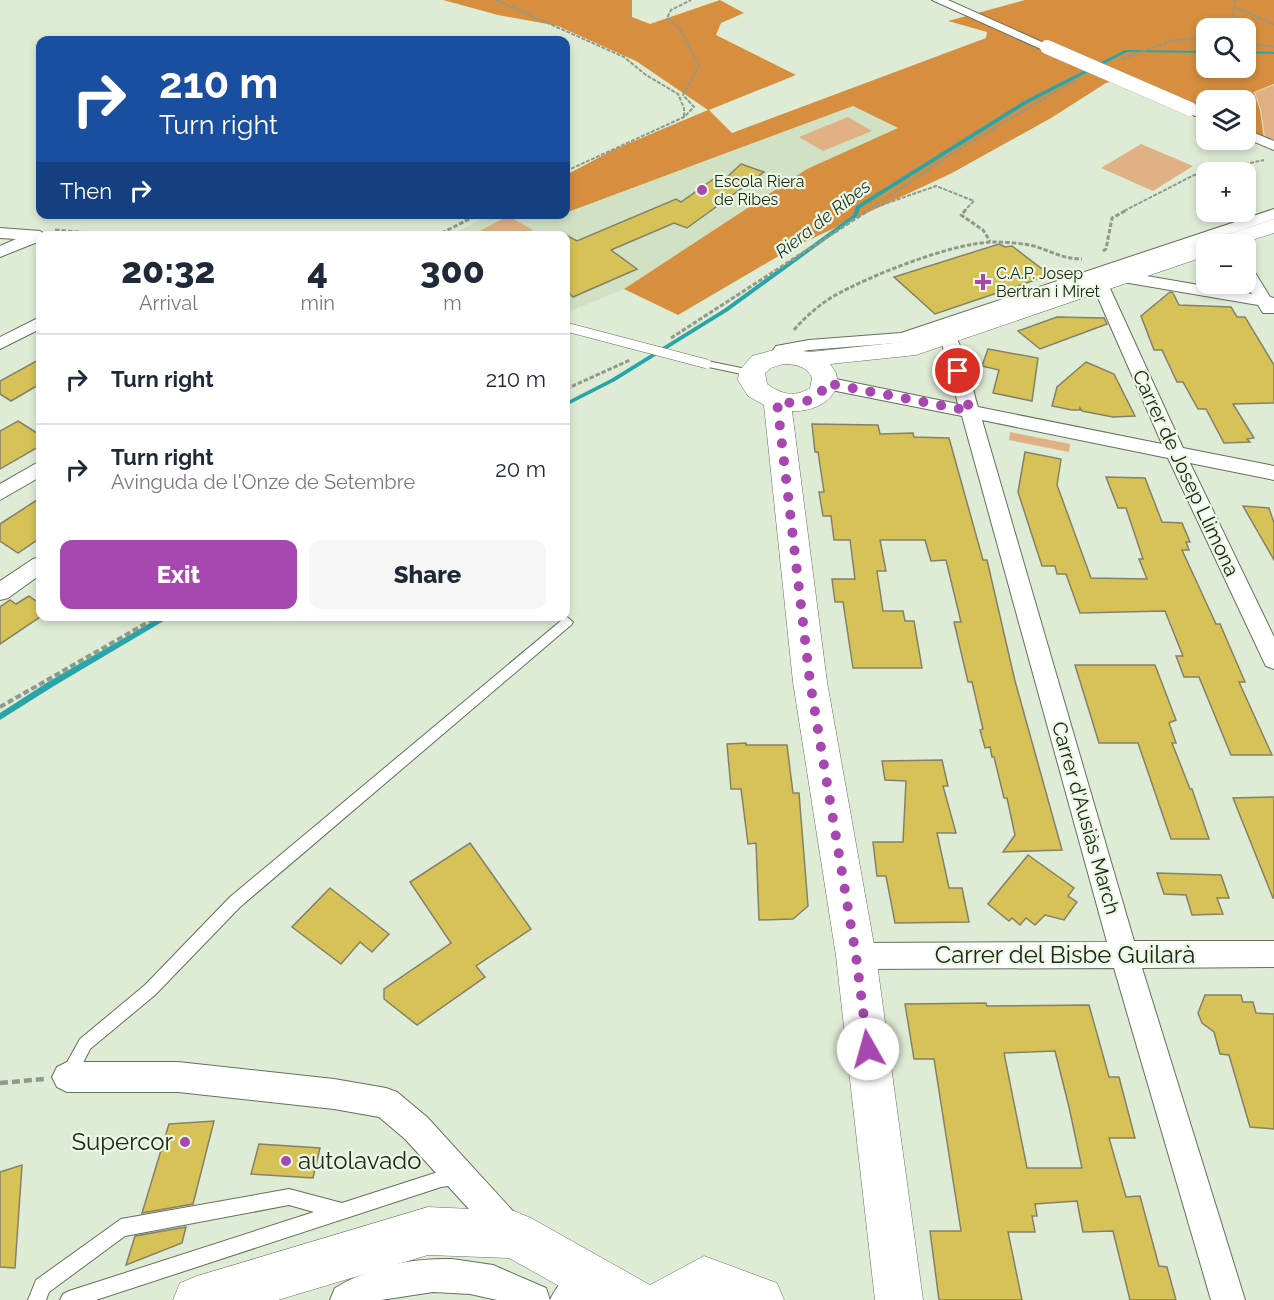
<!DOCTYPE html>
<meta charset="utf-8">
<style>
:root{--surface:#fff;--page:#f6f6f7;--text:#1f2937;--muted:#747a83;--line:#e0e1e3;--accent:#a747b0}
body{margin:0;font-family:Raleway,sans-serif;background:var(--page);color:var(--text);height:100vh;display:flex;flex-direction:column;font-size:22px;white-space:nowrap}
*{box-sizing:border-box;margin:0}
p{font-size:20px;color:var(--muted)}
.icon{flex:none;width:33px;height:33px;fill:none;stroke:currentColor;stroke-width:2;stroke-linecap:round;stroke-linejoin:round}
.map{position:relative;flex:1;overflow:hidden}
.sheet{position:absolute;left:36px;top:231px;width:534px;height:390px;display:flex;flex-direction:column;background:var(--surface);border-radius:12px;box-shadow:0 3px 9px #0003}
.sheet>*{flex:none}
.banner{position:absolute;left:36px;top:36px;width:534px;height:183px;border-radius:12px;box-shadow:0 3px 9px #0003;background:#1a4fa0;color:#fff;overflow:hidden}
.controls{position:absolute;left:1196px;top:18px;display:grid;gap:12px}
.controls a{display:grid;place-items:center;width:60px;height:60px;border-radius:12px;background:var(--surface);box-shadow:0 3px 9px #0003;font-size:30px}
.pin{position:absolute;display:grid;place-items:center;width:51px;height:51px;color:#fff;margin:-26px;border:3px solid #fff;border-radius:50%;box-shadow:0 2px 6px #0007}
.me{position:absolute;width:66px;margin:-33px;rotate:353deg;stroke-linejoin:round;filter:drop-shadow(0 0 4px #0008)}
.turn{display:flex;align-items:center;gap:21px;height:126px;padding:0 24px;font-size:27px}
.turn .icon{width:78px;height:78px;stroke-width:2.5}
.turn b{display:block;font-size:42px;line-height:51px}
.then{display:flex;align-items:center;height:57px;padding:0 24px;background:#0003;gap:12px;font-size:22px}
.eta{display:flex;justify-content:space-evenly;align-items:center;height:102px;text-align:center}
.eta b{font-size:36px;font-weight:800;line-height:42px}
.primary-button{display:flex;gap:12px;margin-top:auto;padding:12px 24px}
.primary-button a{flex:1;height:69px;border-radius:12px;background:var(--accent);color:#fff;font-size:24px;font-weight:800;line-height:69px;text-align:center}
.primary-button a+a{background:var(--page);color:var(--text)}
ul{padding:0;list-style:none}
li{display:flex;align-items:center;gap:18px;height:90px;padding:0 24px;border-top:2px solid var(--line)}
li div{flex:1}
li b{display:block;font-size:22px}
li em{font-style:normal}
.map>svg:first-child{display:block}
.built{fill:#d0e1c4}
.green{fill:#e0b184}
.forest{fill:#d78e3f;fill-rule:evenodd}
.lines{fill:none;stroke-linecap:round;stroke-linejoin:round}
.stream{fill:#28a5aa;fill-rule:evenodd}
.building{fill:#d7c257;stroke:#858169;stroke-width:1.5;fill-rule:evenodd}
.lane-casing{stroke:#64705c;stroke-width:2}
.street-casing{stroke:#64705c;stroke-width:2}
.secondary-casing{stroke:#64705c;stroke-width:1}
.path-far3{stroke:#909a8a;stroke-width:2;stroke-dasharray:4 1.5;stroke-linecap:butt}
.path-far2{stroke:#909a8a;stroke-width:3;stroke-dasharray:4.5 2;stroke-linecap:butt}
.path-far1{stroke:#909a8a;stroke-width:4;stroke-dasharray:6 3;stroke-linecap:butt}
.path{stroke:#909a8a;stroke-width:4.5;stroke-dasharray:8 4;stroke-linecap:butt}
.lane{fill:#fff;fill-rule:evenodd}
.street{fill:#fff;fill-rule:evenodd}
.secondary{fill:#fff;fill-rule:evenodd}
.lane-bridge-casing{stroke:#64705c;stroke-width:10;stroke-linecap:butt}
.street-bridge-casing{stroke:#64705c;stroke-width:14;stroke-linecap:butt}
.lane-bridge{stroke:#fff;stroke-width:9}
.street-bridge{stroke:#fff;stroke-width:14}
.route{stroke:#a747b0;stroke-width:10;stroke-dasharray:0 18}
.poi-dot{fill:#a747b0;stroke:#ecf9e2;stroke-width:2}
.labels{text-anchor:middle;stroke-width:4.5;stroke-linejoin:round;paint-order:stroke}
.far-poi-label{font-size:16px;fill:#20251d;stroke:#ecf9e2;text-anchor:start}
.far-water-label{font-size:18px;font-style:italic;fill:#193233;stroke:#ecf9e2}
.street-label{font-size:20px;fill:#20251d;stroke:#ecf9e2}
.near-street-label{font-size:24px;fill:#20251d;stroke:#ecf9e2}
.near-poi-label{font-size:24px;fill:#20251d;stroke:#ecf9e2;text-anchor:end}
</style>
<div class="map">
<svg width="1274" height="1300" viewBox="0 0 1274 1300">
<rect width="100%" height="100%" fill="#deecd5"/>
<polygon class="built" points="853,106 899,129 807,169 624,289 566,313 566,236 449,236 490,215 566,214 566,210 569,212"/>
<g class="green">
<polygon points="1274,85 1274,143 1265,139 1261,110 1255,92"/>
<polygon points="848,117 872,131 823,151 799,137"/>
<polygon points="1141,144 1193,166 1153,191 1101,168"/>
<polygon points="508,216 533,230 523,235 472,235"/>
<polygon points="1010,432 1070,444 1069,452 1009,440"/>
</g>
<path class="forest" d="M443,0H632V17L650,24L720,0L744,13L721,23L716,35L796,75L709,110L732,133L986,38L987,32L948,21L1025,0H1274V84L1254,92L1260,110L1264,139L1245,131V100H1206V114L1125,78L1106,83L1051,118L952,173L794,247L678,315L624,289L807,169L898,128L853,106L568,212L566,210V175L613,150L708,110L636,61L558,26L498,15ZM1206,28H1245V68H1206Z"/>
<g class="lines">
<g class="stream">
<polygon points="1125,50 1206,51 1206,53 1127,52 1028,103 860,208 857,217 728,311 615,381 566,406 566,402 611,379 724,309 853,215 856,206 1024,101"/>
<polygon points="1245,51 1274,52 1274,54 1245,53"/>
<polygon points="162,616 172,616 54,686 0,720 0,713 48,682"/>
</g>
</g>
<g class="building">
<polygon points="741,164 764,172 687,228 674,223 611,250 637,269 573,297 566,290 566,235 577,241 676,199 681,202 719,175 726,178"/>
<polygon points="999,244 1005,247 1012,246 1050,275 935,314 894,277"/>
<polygon points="1170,292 1173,293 1179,305 1231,307 1237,317 1245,317 1274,365 1274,403 1233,404 1254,438 1247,439 1250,442 1224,443 1206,409 1198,409 1183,382 1177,382 1162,350 1154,350 1141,316"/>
<polygon points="1057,317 1104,318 1107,324 1040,349 1018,331"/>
<polygon points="988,349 1038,358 1032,401 993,393 999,370 982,366"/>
<polygon points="40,359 40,384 11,401 0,394 0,381"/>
<polygon points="1086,362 1114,374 1135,416 1113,417 1082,411 1080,408 1080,410 1072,410 1052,406 1057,387"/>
<polygon points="18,421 40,435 40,446 0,469 0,431"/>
<polygon points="812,424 878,425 880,434 913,433 914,437 949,438 983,560 987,560 1015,681 1062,850 1003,852 1015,835 1007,798 1004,798 994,757 992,757 990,747 985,748 980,730 983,729 972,682 968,682 954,622 961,622 946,560 931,561 925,540 880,540 886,571 877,571 883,611 903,611 905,621 914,621 922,668 853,668 843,602 835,602 832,579 855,579 850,540 834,540 831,516 823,516 819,492 824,492 818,452 815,452"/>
<polygon points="1025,452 1061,459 1057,485 1091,578 1147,579 1139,559 1143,559 1126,508 1118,508 1106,477 1145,478 1162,522 1182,523 1190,542 1186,542 1189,550 1182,550 1216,624 1220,624 1245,682 1239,682 1272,755 1231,755 1199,677 1184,677 1176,656 1183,656 1165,611 1080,613 1066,574 1057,574 1055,566 1042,566 1018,492"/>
<polygon points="40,498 40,538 18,553 0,541 0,524"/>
<polygon points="1243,506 1269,508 1274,523 1274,560"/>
<polygon points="29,596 40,604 40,617 0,644 0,607 10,600 16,604"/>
<polygon points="1075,665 1155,665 1176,720 1169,723 1176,743 1172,743 1190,789 1192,789 1209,839 1171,839 1138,743 1099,743"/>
<polygon points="746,743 746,745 787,745 793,793 799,793 808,906 793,919 759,920 756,843 748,844 741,789 731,789 727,744"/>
<polygon points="942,760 948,786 943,786 956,833 937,833 949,888 962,888 969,922 895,923 886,876 877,876 873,842 903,842 906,781 885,780 882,761"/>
<polygon points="1274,797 1274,898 1273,898 1233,798"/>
<polygon points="470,843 531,929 476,966 485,977 417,1025 384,999 384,989 451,943 410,882"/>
<polygon points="1028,855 1074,888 1068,896 1077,902 1064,920 1045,915 1035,925 1026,918 1020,925 1012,918 1009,921 988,904"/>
<polygon points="1157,873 1221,875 1229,898 1217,898 1223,914 1192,915 1186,895 1164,894"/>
<polygon points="330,888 389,934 372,952 360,942 341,964 292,927"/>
<polygon points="1205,995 1241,995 1243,1002 1253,1002 1256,1013 1274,1014 1274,1129 1250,1127 1229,1055 1220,1054 1214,1032 1202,1023 1198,1013"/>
<path d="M986,1003L987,1006L1089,1005L1109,1077H1119L1135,1138H1109L1126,1197L1140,1196L1159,1266L1167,1267L1176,1300H1130L1113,1231L1083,1232L1077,1201L1035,1204L1037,1216H1032L1035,1232H1008L1022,1300H939L930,1231H961L934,1059H914L905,1004ZM1055,1051L1069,1107L1082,1168H1027L1004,1053Z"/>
<polygon points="214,1121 193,1204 142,1213 169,1124"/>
<polygon points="259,1144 320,1148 313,1178 251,1174"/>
<polygon points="22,1165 15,1268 0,1267 0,1172"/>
<polygon points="186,1227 182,1243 126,1265 135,1236"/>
</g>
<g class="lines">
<defs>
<g id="lane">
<polygon points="707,361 751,370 756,373 751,376 704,366 704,362"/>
<polygon points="567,617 573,622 571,625 240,907 155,995 90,1049 74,1081 68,1083 62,1081 60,1075 80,1039 145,985 230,897 563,619"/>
<polygon points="456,1170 462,1172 464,1178 462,1184 441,1187 96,1300 60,1300 63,1294 69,1291 314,1212 289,1205 125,1236 49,1292 46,1300 28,1300 36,1280 121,1219 289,1189 342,1203 441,1171"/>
</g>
<g id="street">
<polygon points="932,0 948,0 1053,47 1047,51 1043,50"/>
<polygon points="1190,105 1206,111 1206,120 1185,112 1183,109"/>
<polygon points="1245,129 1274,141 1274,150 1245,138"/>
<polygon points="1274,209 1274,219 909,342 809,350 782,355 776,354 773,350 776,346 809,340 901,333"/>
<polygon points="0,228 40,231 47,236 40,236 40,241 0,257 0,246 16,239 0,238"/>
<polygon points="1245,264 1251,266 1270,297 1274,298 1274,313 1263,313 1258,305 1123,282 1115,277 1123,272 1252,294 1245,283"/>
<path d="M1100,279L1108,284L1183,448L1274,466V480L1190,463L1274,637V669L1266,666L1263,660L1168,458L982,420L1134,941H1274V967L1142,968L1245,1300H1211L1114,968L856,969L846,965L842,956L846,947L856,943L1107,942L962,416L826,389L820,387L817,383L820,379L826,377L958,404L942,344L936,337L939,333C944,332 948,331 953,335C964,343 973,392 978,407L1162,444L1092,284Z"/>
<polygon points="40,317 40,329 0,349 0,337"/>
<polygon points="40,461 40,477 0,500 0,484"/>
<polygon points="40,557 40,575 8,598 0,600 0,581 33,559"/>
<polygon points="67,1062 178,1062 334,1079 386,1088 397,1092 427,1117 522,1221 527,1232 522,1243 511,1248 500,1243 405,1139 379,1117 334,1109 178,1092 67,1092 57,1087 52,1077 57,1067"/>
<path d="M452,1259L493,1265L546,1288L550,1300C558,1282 573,1268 590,1261L602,1265L606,1277L602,1289L590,1300H497L470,1294L433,1292L381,1300H330L335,1288C372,1266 410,1258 452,1259Z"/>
</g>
<g id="secondary">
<path d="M1274,219V233L1239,244H1206V256L916,355L830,364L836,373L838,384C832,403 811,412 792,411L827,682L876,956L923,1300H875L836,956L793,682L764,405L748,396L738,380L739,371L752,356L781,348L810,352L903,342ZM783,364C795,364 807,366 812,378L810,388C794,398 781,394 767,384L765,373L771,368Z"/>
<polygon points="428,1207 514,1211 531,1218 650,1285 704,1256 777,1283 784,1300 584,1300 509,1258 428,1255 278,1300 173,1300 180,1283 197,1276"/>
</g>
</defs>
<use href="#lane" class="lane-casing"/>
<use href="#street" class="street-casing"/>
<use href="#secondary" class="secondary-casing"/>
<g class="path-far3">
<polyline points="496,0 624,57 646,75 678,94 684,108 684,117"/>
<polyline points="1235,0 1234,7 1274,24"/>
<polyline points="1232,28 1234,7"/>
<polyline points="1245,43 1274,47"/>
<polyline points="1122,59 1173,40 1206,38"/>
<polyline points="566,171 684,117 694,107 683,95 699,65 679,28 667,18 671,10 691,0"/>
<polyline points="1207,172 1264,160"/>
<polyline points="876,207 936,186 974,201 964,211"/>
<polyline points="867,211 959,149 1077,79"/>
<polyline points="1124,211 1194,175 1206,173"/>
</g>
<g class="path-far2">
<polyline points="966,210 961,215 983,230 990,241"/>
<polyline points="55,230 123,236"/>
<polyline points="436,236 479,214"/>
<polyline points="1103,251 1106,249 1112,218 1127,210"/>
<path d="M794,330C805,317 818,306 832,297C869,276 951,243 993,242C1006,242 1021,243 1034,246C1051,251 1063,259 1082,259"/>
<polyline points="671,338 869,210"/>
<polyline points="566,389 630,360"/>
</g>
<polyline class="path-far1" points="0,707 159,616"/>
<polyline class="path" points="0,1083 44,1079"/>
<use href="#lane" class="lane"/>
<use href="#street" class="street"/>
<use href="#secondary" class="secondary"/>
<defs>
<polyline id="lane-bridge" points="566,327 707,364"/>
<polyline id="street-bridge" points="1047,47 1190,109"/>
</defs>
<use href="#lane-bridge" class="lane-bridge-casing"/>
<use href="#street-bridge" class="street-bridge-casing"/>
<use href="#lane-bridge" class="lane-bridge"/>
<use href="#street-bridge" class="street-bridge"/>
</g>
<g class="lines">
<path class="route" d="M868,1049L856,956L810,682L777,402C795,404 819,404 826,383L970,411L958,371"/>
</g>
<g class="poi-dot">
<circle cx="702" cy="190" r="6"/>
<path d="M980 273h6v6h6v6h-6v6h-6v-6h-6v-6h6z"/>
<circle cx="185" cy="1142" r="6"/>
<circle cx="286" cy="1161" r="6"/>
</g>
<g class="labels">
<g class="far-poi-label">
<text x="714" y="187">Escola Riera<tspan x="714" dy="18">de Ribes</tspan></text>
<text x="996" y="279">C.A.P. Josep<tspan x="996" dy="18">Bertran i Miret</tspan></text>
</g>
<g class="far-water-label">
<text transform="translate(823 219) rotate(-38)" y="6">Riera de Ribes</text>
</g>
<g class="street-label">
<text transform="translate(1186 473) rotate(65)" y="7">Carrer de Josep Llimona</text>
<text transform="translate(1086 818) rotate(74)" y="7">Carrer d'Ausiàs March</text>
</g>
<g class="near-street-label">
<text x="1065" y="963">Carrer del Bisbe Guilarà</text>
</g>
<g class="near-poi-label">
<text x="173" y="1150">Supercor</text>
<text x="298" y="1169" text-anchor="start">autolavado</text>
</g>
</g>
</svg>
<div class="controls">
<a><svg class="icon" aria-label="search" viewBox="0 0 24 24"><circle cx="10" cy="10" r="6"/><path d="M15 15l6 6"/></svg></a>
<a><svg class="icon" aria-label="layers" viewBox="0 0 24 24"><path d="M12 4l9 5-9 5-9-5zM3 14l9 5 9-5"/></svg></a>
<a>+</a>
<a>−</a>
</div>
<div class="pin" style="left:958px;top:371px;background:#d93025"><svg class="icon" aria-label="arrive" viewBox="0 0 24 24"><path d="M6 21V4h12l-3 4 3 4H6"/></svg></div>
<svg class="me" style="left:868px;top:1049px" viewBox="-20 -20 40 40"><circle r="19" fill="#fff"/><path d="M0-13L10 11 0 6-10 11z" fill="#a747b0"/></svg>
<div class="banner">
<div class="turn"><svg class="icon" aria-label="right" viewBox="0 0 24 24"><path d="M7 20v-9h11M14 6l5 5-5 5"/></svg><div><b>210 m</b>Turn right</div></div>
<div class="then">Then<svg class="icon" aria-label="right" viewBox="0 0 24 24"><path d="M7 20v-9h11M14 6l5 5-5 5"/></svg></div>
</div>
<section class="sheet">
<div class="eta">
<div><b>20:32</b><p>Arrival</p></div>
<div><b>4</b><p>min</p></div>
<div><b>300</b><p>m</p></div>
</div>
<ul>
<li><svg class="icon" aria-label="right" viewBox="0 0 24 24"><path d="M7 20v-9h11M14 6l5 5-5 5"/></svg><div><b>Turn right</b></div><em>210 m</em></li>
<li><svg class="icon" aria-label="right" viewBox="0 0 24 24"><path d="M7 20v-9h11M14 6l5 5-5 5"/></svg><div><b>Turn right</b><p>Avinguda de l'Onze de Setembre</p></div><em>20 m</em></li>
</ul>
<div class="primary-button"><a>Exit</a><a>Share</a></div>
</section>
</div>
